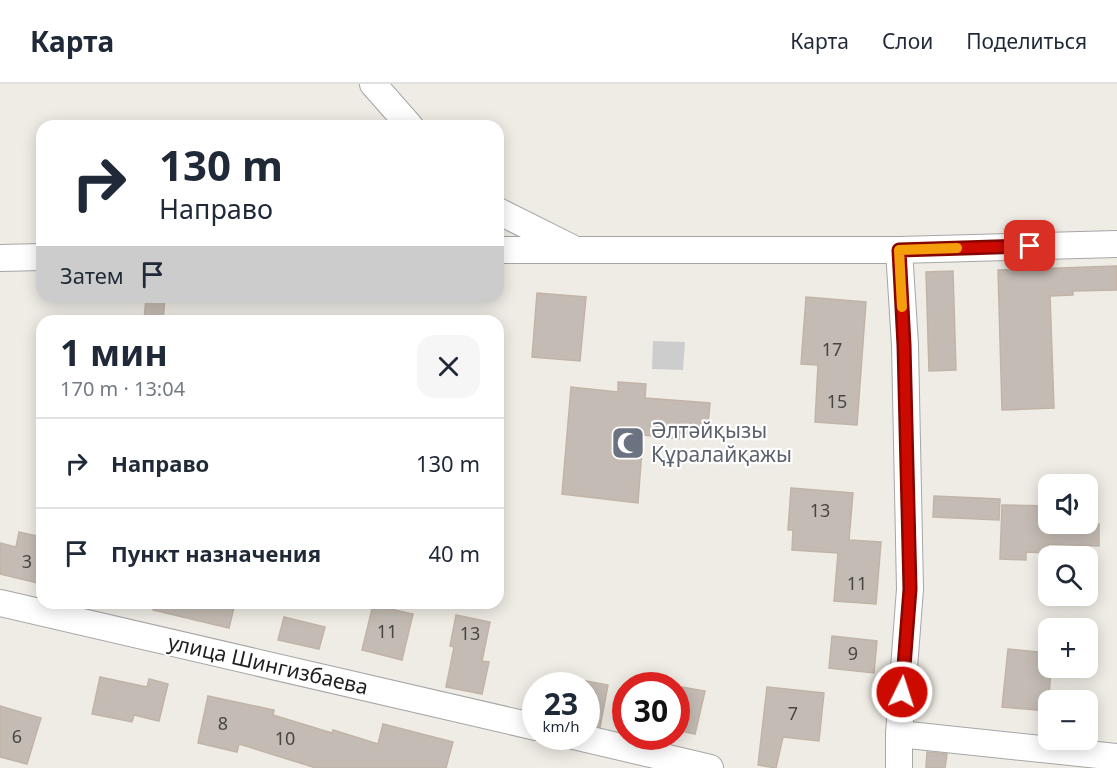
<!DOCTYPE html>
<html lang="ru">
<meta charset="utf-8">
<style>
:root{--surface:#fff;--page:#f6f6f7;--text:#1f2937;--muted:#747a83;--line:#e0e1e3}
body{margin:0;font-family:"Noto Sans",sans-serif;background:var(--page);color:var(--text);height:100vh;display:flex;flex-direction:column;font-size:22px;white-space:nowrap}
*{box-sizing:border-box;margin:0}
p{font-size:20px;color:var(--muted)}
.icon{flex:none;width:33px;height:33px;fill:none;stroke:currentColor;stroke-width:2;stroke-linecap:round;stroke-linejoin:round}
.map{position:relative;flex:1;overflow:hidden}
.side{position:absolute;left:36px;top:231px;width:468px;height:294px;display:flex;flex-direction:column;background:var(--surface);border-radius:18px;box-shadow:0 3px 15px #0003}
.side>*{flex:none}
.top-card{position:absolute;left:36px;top:36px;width:468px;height:183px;border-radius:18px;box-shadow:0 3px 15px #0003;background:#fff;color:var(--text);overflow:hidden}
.fabs{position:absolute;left:1038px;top:390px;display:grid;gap:12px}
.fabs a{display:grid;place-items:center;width:60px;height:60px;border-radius:12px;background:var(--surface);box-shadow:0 3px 15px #0003;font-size:30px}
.speed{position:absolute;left:522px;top:588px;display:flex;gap:12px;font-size:30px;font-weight:700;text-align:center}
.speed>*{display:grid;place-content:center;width:78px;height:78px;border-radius:50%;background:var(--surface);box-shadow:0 3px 15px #0003;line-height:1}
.speed small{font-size:15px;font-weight:400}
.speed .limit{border:9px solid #d22;background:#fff;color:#111}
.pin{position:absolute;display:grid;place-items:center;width:51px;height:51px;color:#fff;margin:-26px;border-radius:12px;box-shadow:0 3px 9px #0006}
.me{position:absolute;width:66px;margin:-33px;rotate:4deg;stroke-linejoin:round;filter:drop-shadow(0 0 4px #0008)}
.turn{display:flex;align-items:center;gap:21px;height:126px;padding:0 24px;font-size:27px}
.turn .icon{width:78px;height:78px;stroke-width:2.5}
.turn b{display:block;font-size:42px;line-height:51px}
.then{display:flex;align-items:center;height:57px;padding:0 24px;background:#0003;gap:12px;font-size:22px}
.round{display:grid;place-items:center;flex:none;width:63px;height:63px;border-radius:18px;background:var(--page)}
.overview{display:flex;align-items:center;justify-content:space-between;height:102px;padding:0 24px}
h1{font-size:36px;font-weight:700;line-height:45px}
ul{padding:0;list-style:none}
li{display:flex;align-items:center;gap:18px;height:90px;padding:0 24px;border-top:2px solid var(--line)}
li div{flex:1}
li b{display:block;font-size:22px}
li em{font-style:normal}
header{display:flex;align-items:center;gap:36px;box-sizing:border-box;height:84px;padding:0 30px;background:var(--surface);border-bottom:2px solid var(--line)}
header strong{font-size:28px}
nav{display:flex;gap:33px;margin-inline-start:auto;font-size:21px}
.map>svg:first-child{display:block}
.religious{fill:#cdcdcd}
.building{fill:#c4bcb4;stroke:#c1b4a7;stroke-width:1.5}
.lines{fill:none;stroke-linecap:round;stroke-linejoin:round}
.minor-casing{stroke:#a6a6a6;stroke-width:28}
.minor{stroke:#fff;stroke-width:26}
.route-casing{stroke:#850600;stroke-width:15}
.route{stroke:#cd0a00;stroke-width:10}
.slow{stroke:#f59e0b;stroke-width:10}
.labels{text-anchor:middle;stroke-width:4.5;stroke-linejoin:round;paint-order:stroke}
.number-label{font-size:18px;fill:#484644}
.worship-label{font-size:21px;fill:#5b616d;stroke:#fff;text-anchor:start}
.street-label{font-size:21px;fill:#1f1f1f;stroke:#fff}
</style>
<header>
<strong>Карта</strong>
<nav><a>Карта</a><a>Слои</a><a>Поделиться</a></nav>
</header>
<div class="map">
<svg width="1117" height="684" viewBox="0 0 1117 684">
<rect width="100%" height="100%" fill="#efece5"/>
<polygon class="religious" points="653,257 685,258 683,286 652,285"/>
<g class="building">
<polygon points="1117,182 1117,206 1073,207 1073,211 1050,212 1054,324 1002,326 998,186"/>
<polygon points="953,187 956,286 929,287 926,188"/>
<polygon points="537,209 586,213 580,277 532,273"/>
<polygon points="146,213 165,213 163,237 144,237"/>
<polygon points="806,213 866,218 857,341 815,338 818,281 801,280"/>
<polygon points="618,298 646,300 645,314 710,319 707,352 679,349 679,355 643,351 638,419 562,410 571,303 618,308"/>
<polygon points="791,404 853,409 849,456 881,458 876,520 834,517 838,469 792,466 793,446 788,446"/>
<polygon points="934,412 1000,415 999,436 933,433"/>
<polygon points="1002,421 1048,422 1048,440 1099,440 1099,462 1048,460 1048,469 1026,468 1026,476 1000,475"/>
<polygon points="19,448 42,453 42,500 0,490 0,459 16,463"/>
<polygon points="154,519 235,519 229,544 153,526"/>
<polygon points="373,521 413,530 402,576 362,566"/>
<polygon points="456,531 490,538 482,577 489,578 482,610 446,603 454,563 450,562"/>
<polygon points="284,533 325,543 319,565 278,556"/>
<polygon points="832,552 877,557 874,589 829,584"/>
<polygon points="1008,565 1048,569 1048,584 1051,584 1048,627 1002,623"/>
<polygon points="100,593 147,603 149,595 168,600 159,637 134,631 132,638 92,630"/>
<polygon points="586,597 608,601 600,643 586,640"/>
<polygon points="676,602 705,607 695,650 676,646"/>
<polygon points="767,603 824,609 819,657 783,653 776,684 758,681"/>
<polygon points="208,612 274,626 273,631 332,649 333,646 378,660 383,640 453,658 446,684 316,684 239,660 237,668 198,659"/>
<polygon points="0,622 41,634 27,680 0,673"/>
<polygon points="927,668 947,670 945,684 926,684"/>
</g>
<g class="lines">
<defs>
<g id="minor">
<polyline points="373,0 410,42"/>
<polyline points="498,127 570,163"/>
<polyline points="498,166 899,166 1117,160"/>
<polyline points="0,174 42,173"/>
<polyline points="0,519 536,643"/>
<polyline points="899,650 1117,673"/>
<polyline points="574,652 710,684"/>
<polyline points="899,684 899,650 910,505 905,261 899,166"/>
</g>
</defs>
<use href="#minor" class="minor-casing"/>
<use href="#minor" class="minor"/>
</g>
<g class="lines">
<defs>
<polyline id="route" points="902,608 910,505 904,261 899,166 1030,162"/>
</defs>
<use href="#route" class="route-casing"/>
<use href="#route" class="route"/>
<polyline class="slow" points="902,223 899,166 957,164"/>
</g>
<defs>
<symbol id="mosque-square" viewBox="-11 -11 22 22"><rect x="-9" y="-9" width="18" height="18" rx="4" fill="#6b7280" stroke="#fff"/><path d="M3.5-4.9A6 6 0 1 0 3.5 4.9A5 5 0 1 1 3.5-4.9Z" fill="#fff"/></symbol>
</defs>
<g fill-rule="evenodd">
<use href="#mosque-square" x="609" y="340" width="38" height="38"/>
</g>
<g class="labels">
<g class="number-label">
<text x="832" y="272">17</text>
<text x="837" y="324">15</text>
<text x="820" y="433">13</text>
<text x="27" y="484">3</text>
<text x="857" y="506">11</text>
<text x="387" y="554">11</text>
<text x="470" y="556">13</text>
<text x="853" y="576">9</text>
<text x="793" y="636">7</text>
<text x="223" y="646">8</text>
<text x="17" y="659">6</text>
<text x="285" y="661">10</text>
</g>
<g class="worship-label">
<text x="651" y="354">Әлтәйқызы<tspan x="651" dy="24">Құралайқажы</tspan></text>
</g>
<g class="street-label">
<text transform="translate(268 581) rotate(13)" y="7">улица Шингизбаева</text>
</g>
</g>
</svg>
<div class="fabs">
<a><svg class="icon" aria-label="sound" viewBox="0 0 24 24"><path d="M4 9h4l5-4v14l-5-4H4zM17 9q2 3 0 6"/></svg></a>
<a><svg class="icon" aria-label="search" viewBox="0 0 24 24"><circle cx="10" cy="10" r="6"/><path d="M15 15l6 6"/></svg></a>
<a>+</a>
<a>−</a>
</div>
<div class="speed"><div>23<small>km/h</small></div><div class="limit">30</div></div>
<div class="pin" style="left:1030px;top:162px;background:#d93025"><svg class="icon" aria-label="arrive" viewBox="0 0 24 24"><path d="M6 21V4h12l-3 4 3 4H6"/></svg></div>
<svg class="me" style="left:902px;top:608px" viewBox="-20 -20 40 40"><circle r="17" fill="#cd0a00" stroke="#fff" stroke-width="3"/><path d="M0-11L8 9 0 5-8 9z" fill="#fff"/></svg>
<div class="top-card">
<div class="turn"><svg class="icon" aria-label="right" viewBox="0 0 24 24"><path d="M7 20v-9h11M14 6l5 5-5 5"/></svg><div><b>130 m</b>Направо</div></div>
<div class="then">Затем<svg class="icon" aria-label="arrive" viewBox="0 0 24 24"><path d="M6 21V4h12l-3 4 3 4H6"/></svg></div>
</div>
<section class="side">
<div class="overview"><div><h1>1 мин</h1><p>170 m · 13:04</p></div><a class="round"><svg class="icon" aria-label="close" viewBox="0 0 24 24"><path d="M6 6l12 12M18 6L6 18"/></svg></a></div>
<ul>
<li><svg class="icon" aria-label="right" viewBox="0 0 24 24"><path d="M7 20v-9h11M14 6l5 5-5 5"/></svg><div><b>Направо</b></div><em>130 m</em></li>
<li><svg class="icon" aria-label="arrive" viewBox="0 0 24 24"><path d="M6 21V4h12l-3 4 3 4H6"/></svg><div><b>Пункт назначения</b></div><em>40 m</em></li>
</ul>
</section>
</div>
